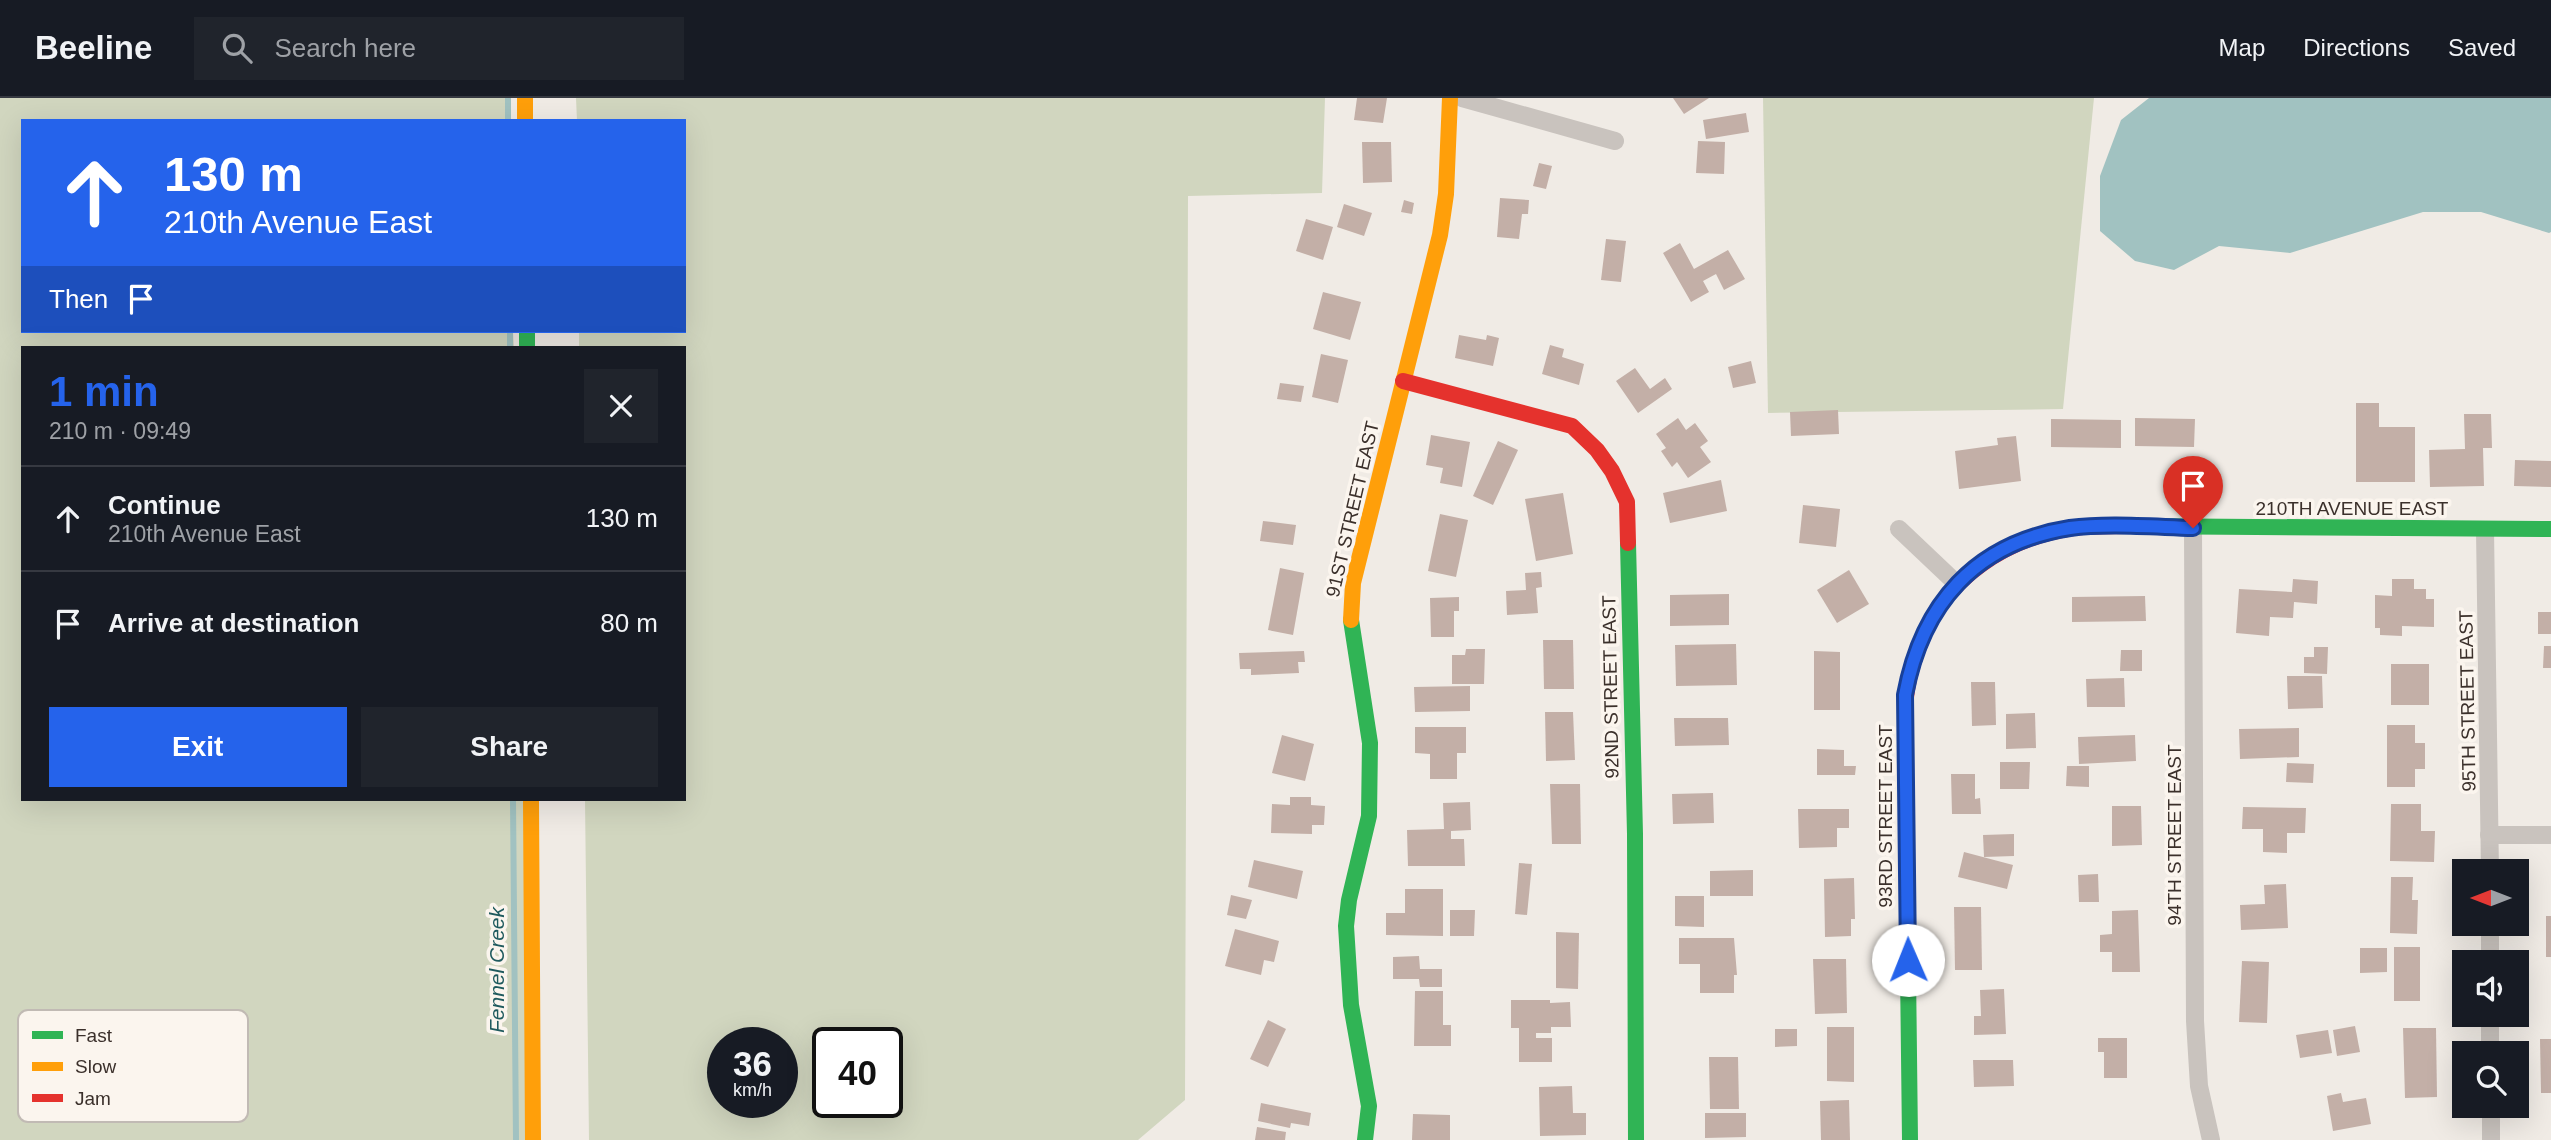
<!DOCTYPE html>
<meta charset="utf-8">
<style>
:root{--surface:#171b24;--page:#20242c;--text:#f1f3f6;--muted:#9ea1a6;--line:#363941;--accent:#2563eb}
body{margin:0;font-family:Helvetica,sans-serif;background:var(--page);color:var(--text);height:100vh;display:flex;flex-direction:column;font-size:26px;white-space:nowrap}
*{box-sizing:border-box;margin:0}
p{font-size:23px;color:var(--muted)}
.icon{flex:none;width:38px;height:38px;fill:none;stroke:currentColor;stroke-width:2;stroke-linecap:round;stroke-linejoin:round}
.map{position:relative;flex:1;overflow:hidden}
.side{position:absolute;left:21px;top:248px;width:665px;height:455px;display:flex;flex-direction:column;background:var(--surface);border-radius:0px;box-shadow:0 7px 28px #0002}
.side>*{flex:none}
.top-card{position:absolute;left:21px;top:21px;width:665px;height:214px;border-radius:0px;box-shadow:0 7px 28px #0002;background:#2563eb;color:#fff;overflow:hidden}
.needle{width:46px;rotate:270deg}
.tools{position:absolute;left:2452px;top:761px;display:grid;gap:14px}
.tools a{display:grid;place-items:center;width:77px;height:77px;border-radius:0px;background:var(--surface);box-shadow:0 7px 28px #0002;font-size:35px}
.speed{position:absolute;left:707px;top:929px;display:flex;gap:14px;font-size:35px;font-weight:700;text-align:center}
.speed>*{display:grid;place-content:center;width:91px;height:91px;border-radius:50%;background:var(--surface);box-shadow:0 7px 28px #0002;line-height:1}
.speed small{font-size:18px;font-weight:400}
.speed .limit{border:4px solid #111;border-radius:10px;background:#fff;color:#111}
.pin{position:absolute;display:grid;place-items:center;width:60px;height:60px;color:#fff;margin:-72px -30px;border-radius:50% 50% 50% 0;rotate:-45deg;box-shadow:0 0 7px #0007}
.pin .icon{rotate:45deg}
.me{position:absolute;width:77px;margin:-38px;rotate:359deg;stroke-linejoin:round;filter:drop-shadow(0 0 5px #0008)}
.turn{display:flex;align-items:center;gap:24px;height:147px;padding:0 28px;font-size:32px}
.turn .icon{width:91px;height:91px;stroke-width:2.5}
.turn b{display:block;font-size:49px;line-height:60px}
.then{display:flex;align-items:center;height:66px;padding:0 28px;background:#0003;gap:14px;font-size:26px}
.round{display:grid;place-items:center;flex:none;width:74px;height:74px;border-radius:0px;background:var(--page)}
.headline{display:flex;align-items:center;justify-content:space-between;height:119px;padding:0 28px}
h1{font-size:42px;font-weight:700;line-height:52px;color:var(--accent)}
.primary-button{display:flex;gap:14px;margin-top:auto;padding:14px 28px}
.primary-button a{flex:1;height:80px;border-radius:0px;background:var(--accent);color:#fff;font-size:28px;font-weight:700;line-height:80px;text-align:center}
.primary-button a+a{background:var(--page);color:var(--text)}
ul{padding:0;list-style:none}
li{display:flex;align-items:center;gap:21px;height:105px;padding:0 28px;border-top:2px solid var(--line)}
li div{flex:1}
li b{display:block;font-size:26px}
li em{font-style:normal}
header{display:flex;align-items:center;gap:42px;box-sizing:border-box;height:98px;padding:0 35px;background:var(--surface);border-bottom:2px solid var(--line)}
header strong{font-size:33px}
nav{display:flex;gap:38px;margin-inline-start:auto;font-size:24px}
.search{width:490px;height:63px;background:var(--page);display:flex;align-items:center;gap:18px;box-sizing:border-box;padding:0 24px;border-radius:0px;color:var(--muted);font-size:26px}
.map>svg:first-child{display:block}
.green{fill:#d1d6bf;fill-rule:evenodd}
.water{fill:#a1c2c1}
.lines{fill:none;stroke-linecap:round;stroke-linejoin:round}
.stream{stroke:#a1c2c1;stroke-width:6}
.building{fill:#c3afa7}
.street{stroke:#c9c3be;stroke-width:18}
.fast{stroke:#30b455;stroke-width:16}
.slow{stroke:#ff9f0a;stroke-width:16}
.jam{stroke:#e5322d;stroke-width:16}
.route-casing{stroke:#184099;stroke-width:18}
.route{stroke:#2563eb;stroke-width:12}
.labels{text-anchor:middle;stroke-width:7;stroke-linejoin:round;paint-order:stroke}
.street-label{font-size:19px;fill:#3b302b;stroke:#fbf5ee}
.water-label{font-size:21px;font-style:italic;fill:#1f5a5e;stroke:#fbf5ee}
.key{fill:#fbf5ee;stroke:#c1bab4;stroke-width:2}
.key-label{font-size:19px;fill:#3b302b}
</style>
<header>
<strong>Beeline</strong>
<div class="search"><svg class="icon" aria-label="search" viewBox="0 0 24 24"><circle cx="10" cy="10" r="6"/><path d="M15 15l6 6"/></svg>Search here</div>
<nav><a>Map</a><a>Directions</a><a>Saved</a></nav>
</header>
<div class="map">
<svg width="2551" height="1042" viewBox="0 0 2551 1042">
<rect width="100%" height="100%" fill="#f0ebe5"/>
<g class="green">
<polygon points="0,0 508,0 508,23 23,23 23,233 513,233 514,250 23,250 23,702 524,702 532,1042 0,1042"/>
<path d="M576,0H1325L1322,95L1188,98L1185,1002L1138,1042H589L585,702H684V250H579V233H684V23H577ZM723,945H782V1004H723ZM828,945H887V1004H828Z"/>
<polygon points="1763,0 2094,0 2063,311 1768,315"/>
</g>
<polygon class="water" points="2149,0 2551,0 2551,134 2549,135 2481,114 2423,114 2290,155 2219,148 2174,172 2135,163 2100,133 2100,78 2121,22"/>
<g class="lines">
<g class="stream">
<polyline points="508,0 508,23"/>
<polyline points="510,233 510,250"/>
<polyline points="513,702 516,1042"/>
</g>
</g>
<g class="building">
<polygon points="1357,0 1387,0 1383,25 1354,22"/>
<polygon points="1673,0 1709,0 1684,16"/>
<polygon points="1746,15 1749,34 1706,41 1703,22"/>
<polygon points="1698,43 1725,44 1724,76 1696,75"/>
<polygon points="1362,44 1391,44 1392,84 1363,85"/>
<polygon points="1539,65 1552,68 1546,91 1533,88"/>
<polygon points="1500,100 1529,102 1528,116 1522,116 1519,141 1497,139"/>
<polygon points="1404,102 1414,105 1412,116 1401,114"/>
<polygon points="1344,106 1372,115 1364,138 1337,129"/>
<polygon points="1306,121 1333,129 1323,162 1296,153"/>
<polygon points="1606,141 1626,143 1621,184 1601,182"/>
<polygon points="1680,145 1694,171 1728,152 1745,181 1724,192 1716,176 1703,183 1709,194 1691,204 1663,155"/>
<polygon points="1323,194 1361,204 1350,242 1313,231"/>
<polygon points="1459,237 1486,242 1487,237 1499,240 1493,268 1455,260"/>
<polygon points="1550,247 1564,251 1562,259 1584,266 1579,287 1542,276"/>
<polygon points="1321,256 1348,262 1338,305 1312,299"/>
<polygon points="1751,263 1756,285 1733,290 1728,269"/>
<polygon points="1635,270 1650,291 1665,280 1672,291 1638,315 1616,283"/>
<polygon points="1280,285 1304,288 1301,304 1277,301"/>
<polygon points="2356,305 2379,305 2379,329 2415,329 2415,384 2356,384"/>
<polygon points="1838,312 1839,336 1791,338 1790,314"/>
<polygon points="2464,316 2491,316 2492,350 2483,350 2484,388 2430,389 2429,352 2465,351"/>
<polygon points="1678,320 1686,332 1695,325 1708,343 1700,349 1711,364 1688,380 1677,364 1672,369 1661,353 1666,350 1656,336"/>
<polygon points="2135,320 2195,321 2194,349 2135,348"/>
<polygon points="2051,321 2121,322 2121,350 2051,349"/>
<polygon points="1431,337 1470,344 1462,389 1440,385 1443,370 1426,367"/>
<polygon points="2016,338 2021,383 1959,391 1955,353 1998,347 1997,340"/>
<polygon points="1498,343 1518,352 1493,407 1473,398"/>
<polygon points="2515,362 2551,363 2551,389 2514,388"/>
<polygon points="1721,382 1727,413 1670,425 1663,395"/>
<polygon points="1563,395 1573,456 1536,463 1525,401"/>
<polygon points="1803,407 1840,411 1836,449 1799,445"/>
<polygon points="1440,416 1468,422 1456,479 1428,473"/>
<polygon points="1263,423 1296,427 1293,447 1260,443"/>
<polygon points="1280,470 1304,475 1293,537 1268,532"/>
<polygon points="1849,472 1869,506 1837,525 1817,492"/>
<polygon points="1541,474 1542,489 1536,490 1538,515 1507,517 1506,493 1526,492 1525,475"/>
<polygon points="2293,481 2318,483 2317,506 2294,504 2293,520 2270,519 2269,538 2236,535 2239,491 2292,494"/>
<polygon points="2392,481 2414,481 2414,491 2426,491 2426,501 2434,501 2434,529 2402,528 2402,538 2380,537 2380,530 2375,530 2375,497 2392,498"/>
<polygon points="1729,496 1729,527 1670,528 1670,497"/>
<polygon points="2145,498 2146,523 2072,524 2072,499"/>
<polygon points="1459,499 1459,513 1454,513 1454,539 1431,539 1430,500"/>
<rect x="2538" y="514" width="13" height="22"/>
<polygon points="1543,542 1573,542 1574,591 1544,591"/>
<polygon points="1736,546 1737,587 1676,588 1675,547"/>
<polygon points="2544,548 2551,548 2551,570 2543,570"/>
<polygon points="2314,549 2328,549 2327,576 2304,575 2304,559 2314,559"/>
<polygon points="1466,551 1485,551 1484,586 1452,586 1452,557 1465,557"/>
<polygon points="2121,552 2142,552 2142,573 2120,573"/>
<polygon points="1304,553 1305,564 1298,564 1299,575 1251,577 1251,571 1240,571 1239,555"/>
<polygon points="1814,553 1840,554 1840,612 1814,612"/>
<rect x="2391" y="566" width="38" height="41"/>
<polygon points="2287,578 2322,578 2323,610 2288,611"/>
<polygon points="2124,580 2125,609 2087,609 2086,581"/>
<polygon points="1971,584 1995,584 1996,627 1972,628"/>
<polygon points="1470,588 1470,613 1415,614 1414,589"/>
<polygon points="1545,614 1573,614 1575,662 1546,663"/>
<polygon points="2035,615 2036,650 2006,651 2006,616"/>
<polygon points="1674,620 1728,620 1729,647 1675,648"/>
<polygon points="2387,627 2415,627 2415,645 2425,645 2425,671 2415,671 2415,689 2387,689"/>
<polygon points="1415,629 1466,629 1466,655 1457,655 1457,681 1430,681 1430,656 1415,655"/>
<polygon points="2299,630 2299,659 2240,661 2239,631"/>
<polygon points="1282,637 1314,646 1305,683 1272,675"/>
<polygon points="2135,637 2136,663 2079,666 2078,639"/>
<polygon points="1817,651 1844,652 1844,668 1856,668 1855,677 1817,677"/>
<polygon points="2000,664 2030,664 2029,691 2000,691"/>
<polygon points="2287,665 2314,666 2313,685 2286,684"/>
<polygon points="2067,668 2089,668 2089,689 2066,688"/>
<polygon points="1951,676 1975,676 1975,701 1980,700 1981,716 1952,716"/>
<polygon points="1550,686 1580,686 1581,746 1552,746"/>
<polygon points="1713,695 1714,725 1673,726 1672,696"/>
<polygon points="1290,699 1311,699 1311,707 1325,708 1324,727 1312,727 1312,736 1271,735 1272,706 1290,707"/>
<polygon points="1470,704 1471,732 1451,733 1451,741 1464,741 1465,768 1408,768 1407,732 1444,731 1443,705"/>
<polygon points="2391,706 2421,706 2421,733 2435,733 2434,764 2390,763"/>
<polygon points="2112,708 2141,708 2142,747 2112,748"/>
<polygon points="2243,709 2306,710 2305,735 2287,735 2287,755 2263,754 2263,731 2242,731"/>
<polygon points="1798,711 1849,711 1849,730 1837,730 1837,749 1799,750"/>
<polygon points="2014,736 2014,758 1984,759 1983,737"/>
<polygon points="1964,754 2013,767 2007,791 1958,779"/>
<polygon points="1254,762 1303,773 1297,801 1248,789"/>
<polygon points="1519,765 1532,766 1527,817 1515,816"/>
<polygon points="1753,772 1753,798 1710,798 1710,773"/>
<polygon points="2098,776 2099,804 2079,804 2078,777"/>
<polygon points="2391,779 2413,779 2412,802 2418,802 2417,836 2390,835"/>
<polygon points="1854,780 1855,821 1851,821 1851,838 1825,839 1824,781"/>
<polygon points="2286,786 2288,830 2241,832 2240,807 2265,806 2264,787"/>
<polygon points="1405,791 1443,791 1443,838 1386,837 1386,815 1405,815"/>
<polygon points="1231,797 1252,802 1246,821 1227,817"/>
<polygon points="1675,798 1704,798 1704,829 1675,828"/>
<polygon points="1954,809 1981,809 1982,872 1955,872"/>
<polygon points="1450,812 1475,812 1474,838 1450,838"/>
<polygon points="2138,812 2140,874 2112,874 2112,854 2100,854 2100,837 2112,836 2112,813"/>
<rect x="2546" y="818" width="5" height="41"/>
<polygon points="1235,831 1279,843 1274,864 1264,862 1261,877 1225,868"/>
<polygon points="1556,834 1579,835 1578,891 1556,890"/>
<polygon points="1679,840 1734,840 1737,877 1734,877 1734,895 1700,895 1700,866 1679,866"/>
<rect x="2394" y="849" width="26" height="54"/>
<polygon points="2360,850 2387,850 2387,874 2360,875"/>
<polygon points="1419,858 1420,871 1442,871 1442,889 1420,889 1419,881 1393,881 1393,859"/>
<polygon points="1813,861 1846,861 1847,915 1815,916"/>
<polygon points="2242,863 2269,864 2267,925 2239,924"/>
<polygon points="2004,891 2006,936 1974,937 1974,918 1981,918 1980,892"/>
<polygon points="1415,893 1443,893 1443,927 1451,927 1451,948 1414,948"/>
<polygon points="1511,902 1550,902 1550,905 1570,904 1571,929 1551,929 1551,935 1536,935 1536,940 1552,940 1552,964 1519,964 1519,930 1511,930"/>
<polygon points="1268,922 1286,931 1268,969 1250,961"/>
<polygon points="2355,928 2360,954 2337,958 2333,932"/>
<polygon points="1827,929 1854,929 1854,984 1827,983"/>
<polygon points="2403,930 2436,930 2437,999 2405,1000"/>
<polygon points="1775,931 1797,931 1797,948 1775,949"/>
<polygon points="2328,932 2332,955 2300,960 2296,937"/>
<polygon points="2098,940 2127,940 2127,980 2104,980 2104,954 2098,954"/>
<polygon points="2540,941 2551,941 2551,995 2541,995"/>
<polygon points="1709,959 1738,959 1739,1011 1710,1011"/>
<polygon points="1973,962 2013,962 2014,988 1974,989"/>
<polygon points="1572,988 1573,1015 1586,1015 1586,1037 1540,1038 1539,989"/>
<polygon points="2341,995 2343,1004 2366,1000 2371,1026 2333,1033 2327,998"/>
<polygon points="1849,1002 1850,1042 1821,1042 1820,1003"/>
<polygon points="1261,1005 1311,1015 1309,1028 1291,1025 1290,1030 1258,1023"/>
<polygon points="1705,1015 1746,1015 1746,1039 1705,1040"/>
<polygon points="1413,1016 1450,1017 1450,1042 1412,1042"/>
<polygon points="1257,1029 1286,1034 1285,1042 1255,1042"/>
</g>
<g class="lines">
<g class="street">
<polyline points="1462,0 1615,43"/>
<polyline points="2193,430 2195,923 2199,988 2211,1042"/>
<polyline points="1899,431 1956,485"/>
<polyline points="2485,432 2490,774"/>
<polyline points="2489,737 2551,737"/>
<polyline points="2490,826 2490,864"/>
<polyline points="2490,917 2490,956"/>
<polyline points="2491,1008 2491,1042"/>
</g>
<g class="fast">
<polyline points="527,233 527,250"/>
<polyline points="2127,428 2551,431"/>
<polyline points="1628,445 1635,736 1636,1042"/>
<polyline points="1351,522 1370,645 1369,718 1349,802 1346,828 1351,907 1369,1008 1365,1042"/>
<polyline points="1905,617 1910,1042"/>
</g>
<g class="slow">
<polyline points="525,0 525,23"/>
<polyline points="1351,522 1353,485 1440,137 1446,96 1450,0"/>
<polyline points="531,702 533,1042"/>
</g>
<g class="jam">
<polyline points="1403,283 1572,328 1597,352 1612,373 1627,404 1628,445"/>
<path d="M1905,617C1905,591 1911,568 1921,544C1945,480 2006,440 2073,430C2091,428 2109,428 2127,428"/>
</g>
</g>
<g class="lines">
<defs>
<path id="route" d="M1908,862L1905,597C1922,506 1975,445 2070,430C2107,425 2155,429 2193,430"/>
</defs>
<use href="#route" class="route-casing"/>
<use href="#route" class="route"/>
</g>
<g class="labels">
<g class="street-label">
<text x="2352" y="417">210TH AVENUE EAST</text>
<text transform="translate(1352 411) rotate(-77)" y="7">91ST STREET EAST</text>
<text transform="translate(1610 589) rotate(-91)" y="7">92ND STREET EAST</text>
<text transform="translate(2467 603) rotate(-91)" y="7">95TH STREET EAST</text>
<text transform="translate(1885 718) rotate(-90)" y="7">93RD STREET EAST</text>
<text transform="translate(2174 737) rotate(-90)" y="7">94TH STREET EAST</text>
</g>
<g class="water-label">
<text transform="translate(497 872) rotate(-90)" y="7">Fennel Creek</text>
</g>
</g>
<rect x="18" y="912" width="230" height="112" rx="10" class="key"/>
<rect x="32" y="933" width="31" height="8" fill="#30b455"/>
<rect x="32" y="964" width="31" height="9" fill="#ff9f0a"/>
<rect x="32" y="996" width="31" height="8" fill="#e5322d"/>
<g class="key-label">
<text x="75" y="944">Fast</text>
<text x="75" y="975">Slow</text>
<text x="75" y="1007">Jam</text>
</g>
</svg>
<div class="tools">
<a><svg class="needle" viewBox="-14 -14 28 28"><path d="M0-13l5 13h-10z" fill="#e53935"/><path d="M0 13l5-13h-10z" fill="#9ea1a6"/></svg></a>
<a><svg class="icon" aria-label="sound" viewBox="0 0 24 24"><path d="M4 9h4l5-4v14l-5-4H4zM17 9q2 3 0 6"/></svg></a>
<a><svg class="icon" aria-label="search" viewBox="0 0 24 24"><circle cx="10" cy="10" r="6"/><path d="M15 15l6 6"/></svg></a>
</div>
<div class="speed"><div>36<small>km/h</small></div><div class="limit">40</div></div>
<div class="pin" style="left:2193px;top:430px;background:#d93025"><svg class="icon" aria-label="arrive" viewBox="0 0 24 24"><path d="M6 21V4h12l-3 4 3 4H6"/></svg></div>
<svg class="me" style="left:1908px;top:862px" viewBox="-20 -20 40 40"><circle r="19" fill="#fff"/><path d="M0-13L10 11 0 6-10 11z" fill="#2563eb"/></svg>
<div class="top-card">
<div class="turn"><svg class="icon" aria-label="ahead" viewBox="0 0 24 24"><path d="M12 20V5M6 11l6-6 6 6"/></svg><div><b>130 m</b>210th Avenue East</div></div>
<div class="then">Then<svg class="icon" aria-label="arrive" viewBox="0 0 24 24"><path d="M6 21V4h12l-3 4 3 4H6"/></svg></div>
</div>
<section class="side">
<div class="headline"><div><h1>1 min</h1><p>210 m · 09:49</p></div><a class="round"><svg class="icon" aria-label="close" viewBox="0 0 24 24"><path d="M6 6l12 12M18 6L6 18"/></svg></a></div>
<ul>
<li><svg class="icon" aria-label="ahead" viewBox="0 0 24 24"><path d="M12 20V5M6 11l6-6 6 6"/></svg><div><b>Continue</b><p>210th Avenue East</p></div><em>130 m</em></li>
<li><svg class="icon" aria-label="arrive" viewBox="0 0 24 24"><path d="M6 21V4h12l-3 4 3 4H6"/></svg><div><b>Arrive at destination</b></div><em>80 m</em></li>
</ul>
<div class="primary-button"><a>Exit</a><a>Share</a></div>
</section>
</div>
